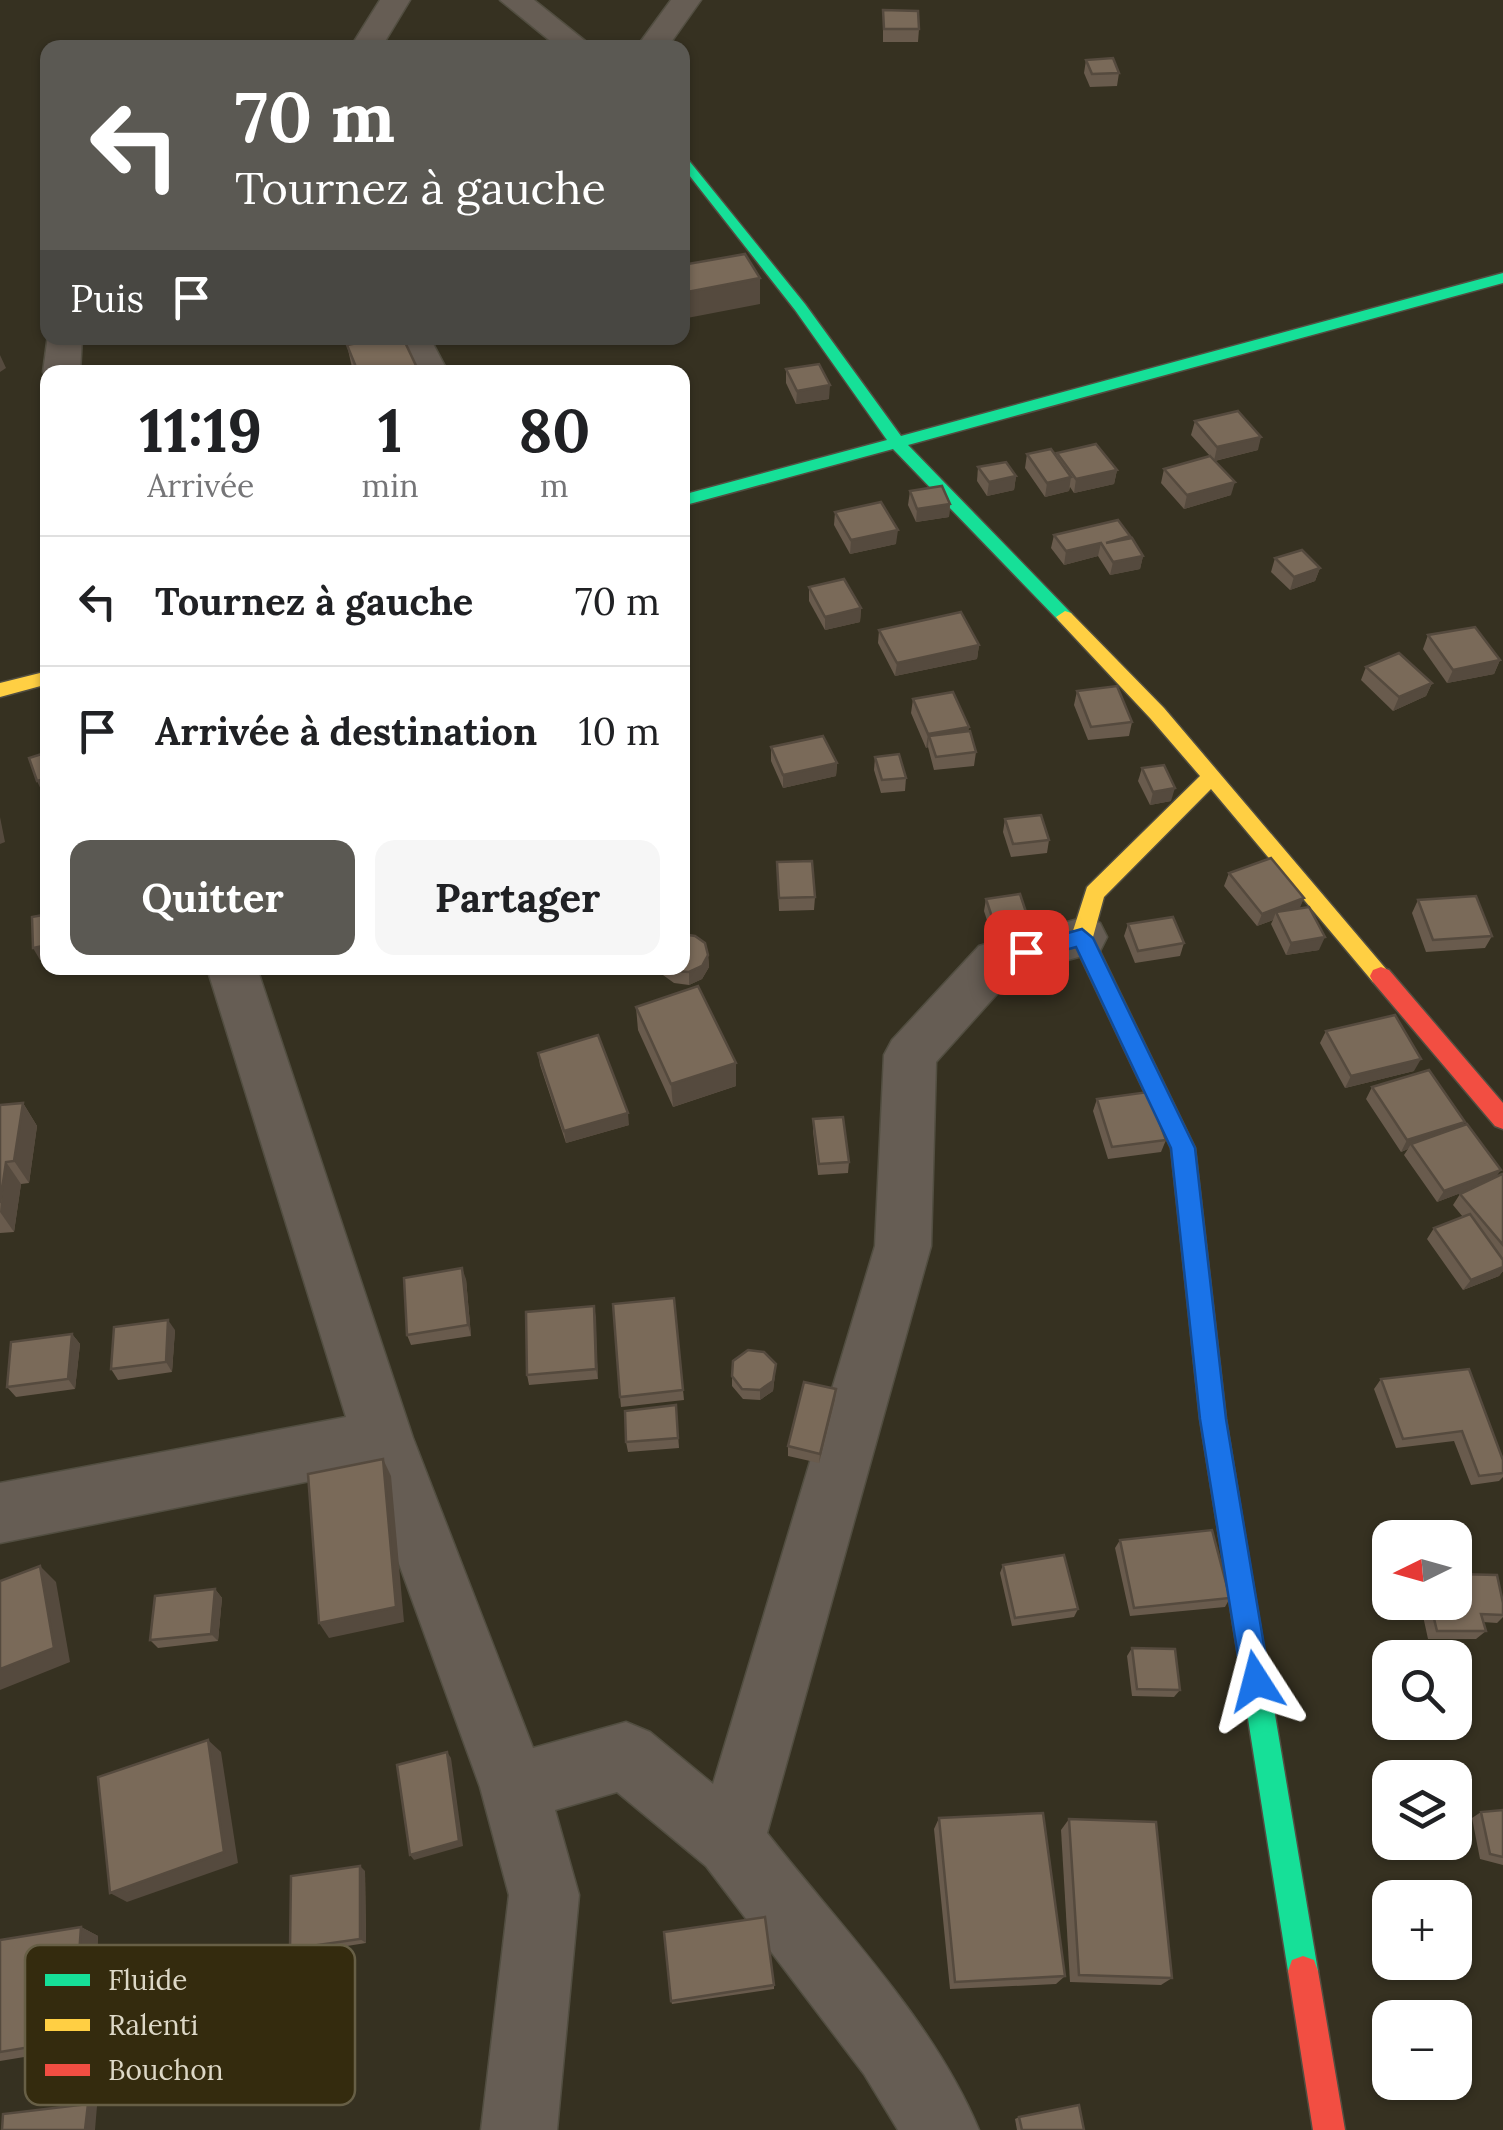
<!DOCTYPE html>
<html lang="fr">
<meta charset="utf-8">
<style>
:root{--surface:#fff;--page:#f6f6f6;--text:#202124;--muted:#757577;--line:#e0e0e0;--accent:#5b5953}
body{margin:0;font-family:Lora,serif;background:var(--page);color:var(--text);height:100vh;display:flex;flex-direction:column;font-size:38px;white-space:nowrap}
*{box-sizing:border-box;margin:0}
p{font-size:32px;color:var(--muted)}
.icon{flex:none;width:55px;height:55px;fill:none;stroke:currentColor;stroke-width:2;stroke-linecap:round;stroke-linejoin:round}
.map{position:relative;flex:1;overflow:hidden}
.panel{position:absolute;left:40px;top:365px;width:650px;height:610px;display:flex;flex-direction:column;background:var(--surface);border-radius:20px;box-shadow:0 2px 8px #0004}
.panel>*{flex:none}
.top-card{position:absolute;left:40px;top:40px;width:650px;height:305px;border-radius:20px;box-shadow:0 2px 8px #0004;background:#5b5953;color:#fff;overflow:hidden}
.needle{width:65px;rotate:265deg}
.controls{position:absolute;left:1372px;top:1520px;display:grid;gap:20px}
.controls a{display:grid;place-items:center;width:100px;height:100px;border-radius:20px;background:var(--surface);box-shadow:0 2px 8px #0004;font-size:50px}
.pin{position:absolute;display:grid;place-items:center;width:85px;height:85px;color:#fff;margin:-42px;border-radius:20px;box-shadow:0 5px 15px #0006}
.me{position:absolute;width:110px;margin:-55px;rotate:351deg;stroke-linejoin:round;filter:drop-shadow(0 0 8px #0008)}
.turn{display:flex;align-items:center;gap:35px;height:210px;padding:0 30px;font-size:45px}
.turn .icon{width:130px;height:130px;stroke-width:2.5}
.turn b{display:block;font-size:70px;line-height:85px}
.then{display:flex;align-items:center;height:95px;padding:0 30px;background:#0003;gap:20px;font-size:38px}
.eta{display:flex;justify-content:space-evenly;align-items:center;height:170px;text-align:center}
.eta b{font-size:60px;font-weight:700;line-height:70px}
.primary-button{display:flex;gap:20px;margin-top:auto;padding:20px 30px}
.primary-button a{flex:1;height:115px;border-radius:20px;background:var(--accent);color:#fff;font-size:40px;font-weight:700;line-height:115px;text-align:center}
.primary-button a+a{background:var(--page);color:var(--text)}
ul{padding:0;list-style:none}
li{display:flex;align-items:center;gap:30px;height:130px;padding:0 30px;border-top:2px solid var(--line)}
li div{flex:1}
li b{display:block;font-size:38px}
li em{font-style:normal}
.map>svg:first-child{display:block}
.lines{fill:none;stroke-linecap:round;stroke-linejoin:round}
.street-casing{stroke:#524e41;stroke-width:3}
.fast-casing{stroke:#524e41;stroke-width:3}
.slow-casing{stroke:#524e41;stroke-width:3}
.jam-casing{stroke:#524e41;stroke-width:3}
.street{fill:#665d54;fill-rule:evenodd}
.fast{fill:#16e098;fill-rule:evenodd}
.slow{fill:#ffcf43;fill-rule:evenodd}
.jam{fill:#f24e42;fill-rule:evenodd}
.wall{fill:#695b4d}
.shaded-wall{fill:#554a3e}
.building{fill:#7a6a59;stroke:#554a3e;stroke-width:2.5}
.route{fill:#1a73e8;stroke:#114b97;stroke-width:2.5}
.key{fill:#342b0e;stroke:#675f46;stroke-width:2.5}
.key-label{font-size:28px;fill:#ddd8c7}
</style>
<div class="map">
<svg width="1503" height="2130" viewBox="0 0 1503 2130">
<rect width="100%" height="100%" fill="#363121"/>
<g class="lines">
<defs>
<g id="street">
<polygon points="380,0 410,0 381,48 350,48"/>
<polygon points="500,0 534,0 594,48 559,48"/>
<polygon points="671,0 701,0 667,48 636,48"/>
<polygon points="48,335 82,338 80,372 48,372 48,378 43,372"/>
<polygon points="394,338 430,338 448,372 411,372"/>
<path d="M1082,918L1100,923L1107,937L1100,951L1014,975L936,1062L931,1246L767,1833C840,1926 933,2020 979,2130H898L864,2074L706,1866L617,1792L555,1810L579,1895L557,2130H481L509,1895L480,1787L365,1470L0,1543V1483L346,1417L207,968H257L413,1438L533,1748L626,1722L650,1732L713,1784L875,1246L884,1055L892,1040L979,946Z"/>
</g>
<g id="fast">
<polygon points="682,152 805,304 901,436 1503,273 1503,283 908,445 1071,613 1074,617 1065,623 1059,621 893,449 682,506 682,495 887,440 795,310 682,166"/>
<polygon points="1232,1523 1241,1527 1245,1536 1318,1971 1314,1982 1303,1986 1292,1982 1288,1971 1219,1536 1223,1527"/>
</g>
<g id="slow">
<polygon points="1065,611 1071,613 1164,708 1392,976 1381,985 1373,982 1211,789 1104,897 1093,937 1195,1148 1226,1419 1245,1536 1241,1545 1232,1549 1223,1545 1219,1536 1200,1419 1171,1148 1071,937 1087,887 1200,776 1150,718 1059,621 1056,617"/>
<polygon points="48,671 48,684 0,697 0,683"/>
</g>
<g id="jam">
<polygon points="1381,967 1389,970 1503,1103 1503,1129 1495,1126 1373,982 1370,976 1373,970"/>
<polygon points="1303,1956 1314,1960 1318,1971 1345,2130 1313,2130 1288,1971 1292,1960"/>
</g>
</defs>
<use href="#street" class="street-casing"/>
<use href="#fast" class="fast-casing"/>
<use href="#slow" class="slow-casing"/>
<use href="#jam" class="jam-casing"/>
<use href="#street" class="street"/>
<use href="#fast" class="fast"/>
<use href="#slow" class="slow"/>
<use href="#jam" class="jam"/>
</g>
<g class="wall">
<polygon points="883,10 919,29 918,42 883,42"/>
<polygon points="1086,60 1119,73 1117,86 1090,87 1084,73"/>
<polygon points="347,345 419,372 353,372"/>
<polygon points="786,369 829,399 796,404 786,383"/>
<polygon points="1195,421 1258,450 1215,461 1231,495 1184,509 1161,483 1164,469 1210,456 1191,435"/>
<polygon points="1057,453 1117,470 1114,484 1074,493 1070,487 1069,491 1045,497 1025,468 1027,454 1056,456"/>
<polygon points="978,467 1016,476 1014,490 987,496 977,481"/>
<polygon points="910,491 950,504 949,517 916,522 908,505"/>
<polygon points="835,512 896,544 850,554 834,525"/>
<polygon points="1054,535 1129,539 1143,556 1140,569 1110,575 1098,556 1064,565 1051,548"/>
<polygon points="1275,558 1320,568 1315,581 1290,590 1271,572"/>
<polygon points="809,587 861,608 860,622 825,630 809,601"/>
<polygon points="879,630 979,645 977,659 895,676 878,643"/>
<polygon points="1428,635 1500,660 1494,674 1447,683 1423,649"/>
<polygon points="1366,667 1432,683 1426,696 1393,711 1361,680"/>
<polygon points="1077,691 1132,722 1129,736 1088,740 1074,705"/>
<polygon points="913,699 969,727 968,731 976,752 974,766 934,770 928,747 926,748 911,713"/>
<polygon points="771,747 837,763 836,776 783,788 771,761"/>
<polygon points="875,757 906,778 905,791 881,793 874,770"/>
<polygon points="1142,768 1171,801 1150,805 1138,781"/>
<polygon points="1005,819 1049,840 1047,853 1011,857 1003,832"/>
<polygon points="777,862 815,897 814,910 779,911"/>
<polygon points="1229,873 1304,898 1299,908 1319,950 1286,955 1271,924 1273,920 1257,926 1224,886"/>
<polygon points="986,899 1033,933 1030,946 997,951 984,911"/>
<polygon points="1418,900 1492,936 1485,948 1426,952 1412,913"/>
<polygon points="1128,924 1184,943 1180,956 1135,963 1124,936"/>
<polygon points="708,955 709,967 702,979 689,985 674,983 663,975 661,968 682,968"/>
<polygon points="636,1007 736,1063 736,1086 673,1107 638,1030"/>
<polygon points="1326,1031 1414,1071 1345,1088 1320,1043"/>
<polygon points="538,1053 629,1125 566,1143 540,1065"/>
<polygon points="1372,1087 1463,1125 1496,1177 1503,1174 1503,1271 1499,1276 1463,1290 1427,1239 1434,1228 1463,1217 1453,1205 1460,1194 1463,1192 1437,1202 1404,1155 1408,1149 1401,1152 1366,1099"/>
<polygon points="1097,1099 1166,1140 1161,1152 1108,1159 1093,1111"/>
<polygon points="23,1103 37,1126 29,1183 21,1184 14,1232 0,1233 0,1105"/>
<polygon points="813,1119 849,1162 848,1173 818,1175 813,1131"/>
<polygon points="466,1279 471,1336 411,1345 407,1335"/>
<polygon points="674,1298 684,1400 621,1407 620,1397"/>
<polygon points="594,1306 598,1379 529,1385 527,1375"/>
<polygon points="175,1330 172,1372 118,1380 111,1369"/>
<polygon points="72,1334 80,1344 75,1389 16,1397 7,1387"/>
<polygon points="1469,1369 1503,1460 1503,1477 1499,1481 1471,1485 1454,1441 1396,1448 1374,1389 1381,1379"/>
<polygon points="775,1374 773,1391 760,1400 743,1399 732,1386 732,1376"/>
<polygon points="835,1399 819,1463 788,1456 788,1446"/>
<polygon points="676,1405 679,1448 628,1452 626,1442"/>
<polygon points="1120,1540 1230,1598 1225,1607 1130,1616 1115,1548"/>
<polygon points="1003,1565 1078,1609 1074,1617 1012,1626 1000,1573"/>
<polygon points="215,1589 222,1598 218,1641 158,1648 150,1640"/>
<polygon points="1420,1602 1503,1603 1503,1617 1497,1623 1483,1622 1486,1631 1476,1639 1428,1639"/>
<polygon points="1132,1648 1180,1690 1174,1697 1132,1696 1127,1656"/>
<polygon points="1503,1810 1503,1865 1480,1859 1472,1818 1481,1812"/>
<polygon points="939,1818 1065,1976 1056,1984 950,1989 934,1829"/>
<polygon points="1069,1819 1172,1978 1161,1985 1070,1982 1061,1830"/>
<polygon points="365,1871 366,1943 296,1954 290,1949"/>
<polygon points="81,1927 98,1936 91,2046 0,2061 0,1940"/>
<polygon points="774,1985 774,1989 672,2004 671,2001"/>
<polygon points="1019,2117 1084,2130 1017,2130 1015,2119"/>
</g>
<g class="shaded-wall">
<polygon points="760,278 760,304 682,319 682,293"/>
<polygon points="0,355 6,368 0,372"/>
<polygon points="830,385 829,399 796,404 797,391"/>
<polygon points="1261,437 1258,450 1214,461 1217,447"/>
<polygon points="1117,470 1114,484 1074,493 1076,479"/>
<polygon points="1016,476 1014,490 987,496 989,482"/>
<polygon points="1071,477 1069,491 1045,497 1047,483"/>
<polygon points="1235,482 1231,495 1184,509 1187,495"/>
<polygon points="950,504 949,517 916,522 917,509"/>
<polygon points="898,530 896,544 850,554 851,540"/>
<polygon points="1101,543 1098,556 1064,565 1066,551"/>
<polygon points="1143,556 1140,569 1110,575 1113,562"/>
<polygon points="1320,568 1315,581 1290,590 1294,577"/>
<polygon points="861,608 860,622 825,630 825,617"/>
<polygon points="979,645 977,659 895,676 897,663"/>
<polygon points="1500,660 1494,674 1447,683 1453,670"/>
<polygon points="1432,683 1426,696 1393,711 1399,697"/>
<polygon points="969,727 967,740 929,736 928,747 926,748 928,734"/>
<polygon points="837,763 836,776 783,788 783,775"/>
<polygon points="48,778 48,793 43,794 37,781"/>
<polygon points="1175,788 1171,801 1150,805 1153,792"/>
<polygon points="0,817 5,842 0,844"/>
<polygon points="1304,898 1299,910 1276,912 1273,920 1257,926 1262,914"/>
<polygon points="1325,937 1319,950 1286,955 1291,943"/>
<polygon points="48,945 48,959 40,960 33,948"/>
<polygon points="708,955 709,967 702,979 689,985 689,972"/>
<polygon points="1421,1059 1414,1071 1345,1088 1351,1076"/>
<polygon points="736,1063 736,1086 673,1107 671,1084"/>
<polygon points="23,1103 37,1126 29,1183 14,1161"/>
<polygon points="628,1113 629,1125 566,1143 564,1131"/>
<polygon points="1465,1122 1458,1133 1411,1144 1408,1149 1401,1152 1407,1140"/>
<polygon points="6,1162 21,1184 14,1232 0,1212"/>
<polygon points="1501,1170 1493,1181 1437,1202 1444,1191"/>
<polygon points="1503,1267 1503,1271 1499,1276 1463,1290 1471,1280"/>
<polygon points="462,1268 466,1279 471,1336 468,1325"/>
<polygon points="594,1306 596,1317 598,1379 596,1369"/>
<polygon points="168,1320 175,1330 172,1372 166,1362"/>
<polygon points="72,1334 80,1344 75,1389 68,1379"/>
<polygon points="776,1364 773,1391 760,1400 760,1390"/>
<polygon points="836,1389 835,1399 819,1463 820,1454"/>
<polygon points="383,1459 391,1476 404,1622 329,1638 319,1623"/>
<polygon points="40,1566 56,1582 70,1662 0,1690 0,1669"/>
<polygon points="215,1589 222,1598 218,1641 211,1634"/>
<polygon points="208,1740 221,1752 238,1863 127,1902 110,1893"/>
<polygon points="447,1752 451,1758 463,1846 414,1860 410,1855"/>
<polygon points="360,1866 365,1871 366,1943 360,1939"/>
<polygon points="81,1927 98,1936 91,2046 73,2040"/>
<polygon points="88,2104 97,2106 95,2130 85,2130"/>
</g>
<g class="building">
<polygon points="883,10 918,11 919,29 884,29"/>
<polygon points="1113,58 1119,73 1092,74 1086,60"/>
<polygon points="745,254 760,278 682,293 682,265"/>
<polygon points="383,338 403,338 419,372 358,372 347,345"/>
<polygon points="819,364 830,385 797,391 786,369"/>
<polygon points="1238,411 1261,437 1217,447 1195,421"/>
<polygon points="1096,444 1117,470 1076,479 1057,453"/>
<polygon points="1051,449 1071,477 1047,483 1027,454"/>
<polygon points="1210,456 1235,482 1187,495 1164,469"/>
<polygon points="1006,462 1016,476 989,482 978,467"/>
<polygon points="942,486 950,504 917,509 910,491"/>
<polygon points="881,502 898,530 851,540 835,512"/>
<polygon points="1118,520 1130,536 1106,543 1132,538 1143,556 1113,562 1101,543 1066,551 1054,535"/>
<polygon points="1302,550 1320,568 1294,577 1275,558"/>
<polygon points="844,579 861,608 825,617 809,587"/>
<polygon points="961,612 979,645 897,663 879,630"/>
<polygon points="1475,627 1500,660 1453,670 1428,635"/>
<polygon points="1399,653 1432,683 1399,697 1366,667"/>
<polygon points="1117,686 1132,722 1091,727 1077,691"/>
<polygon points="953,692 969,727 928,734 913,699"/>
<polygon points="970,731 976,752 936,757 929,736"/>
<polygon points="823,736 837,763 783,775 771,747"/>
<polygon points="48,752 48,778 37,781 29,758"/>
<polygon points="899,754 906,778 882,780 875,757"/>
<polygon points="1164,765 1175,788 1153,792 1142,768"/>
<polygon points="1041,815 1049,840 1013,844 1005,819"/>
<polygon points="1271,858 1304,898 1262,914 1229,873"/>
<polygon points="812,861 815,897 779,898 777,862"/>
<polygon points="45,875 48,875 48,897 44,898"/>
<polygon points="1020,894 1033,933 999,938 986,899"/>
<polygon points="1476,896 1492,936 1433,940 1418,900"/>
<polygon points="1309,907 1325,937 1291,943 1276,912"/>
<polygon points="48,914 48,945 33,948 32,917"/>
<polygon points="1173,917 1184,943 1138,951 1128,924"/>
<polygon points="682,934 695,936 705,943 708,955 702,966 689,972 673,971 669,968 682,968"/>
<polygon points="698,986 736,1063 671,1084 636,1007"/>
<polygon points="1395,1015 1421,1059 1351,1076 1326,1031"/>
<polygon points="598,1035 628,1113 564,1131 538,1053"/>
<polygon points="1429,1070 1465,1122 1407,1140 1372,1087"/>
<polygon points="1148,1092 1166,1140 1112,1147 1097,1099"/>
<polygon points="23,1103 14,1161 6,1162 0,1203 0,1105"/>
<polygon points="843,1117 849,1162 819,1164 813,1119"/>
<polygon points="1467,1124 1501,1170 1444,1191 1411,1144"/>
<polygon points="1502,1174 1503,1174 1503,1245 1460,1194"/>
<polygon points="1470,1214 1503,1260 1503,1267 1471,1280 1434,1228"/>
<polygon points="462,1268 468,1325 407,1335 404,1278"/>
<polygon points="674,1298 683,1390 620,1397 613,1304"/>
<polygon points="594,1306 596,1369 527,1375 526,1312"/>
<polygon points="168,1320 166,1362 111,1369 114,1327"/>
<polygon points="72,1334 68,1379 7,1387 11,1342"/>
<polygon points="748,1350 764,1352 776,1364 773,1381 760,1390 742,1389 732,1376 733,1361"/>
<polygon points="1469,1369 1503,1460 1503,1473 1479,1476 1462,1431 1403,1439 1381,1379"/>
<polygon points="804,1382 836,1389 820,1454 788,1446"/>
<polygon points="676,1405 678,1438 626,1442 625,1411"/>
<polygon points="383,1459 396,1607 319,1623 308,1474"/>
<polygon points="1212,1530 1230,1598 1134,1608 1120,1540"/>
<polygon points="1064,1555 1078,1609 1015,1618 1003,1565"/>
<polygon points="40,1566 54,1648 0,1669 0,1581"/>
<polygon points="1455,1574 1497,1575 1503,1603 1503,1615 1481,1614 1486,1631 1437,1631 1430,1602 1455,1602"/>
<polygon points="215,1589 211,1634 150,1640 155,1596"/>
<polygon points="1132,1648 1175,1649 1180,1690 1137,1689"/>
<polygon points="208,1740 224,1852 110,1893 98,1777"/>
<polygon points="447,1752 459,1841 410,1855 397,1765"/>
<polygon points="1503,1810 1503,1857 1490,1854 1481,1812"/>
<polygon points="1043,1813 1065,1976 955,1982 939,1818"/>
<polygon points="1069,1819 1156,1822 1172,1978 1079,1975"/>
<polygon points="360,1866 360,1939 290,1949 291,1876"/>
<polygon points="765,1917 774,1985 671,2001 664,1932"/>
<polygon points="81,1927 73,2040 0,2052 0,1940"/>
<polygon points="88,2104 85,2130 2,2130 3,2114"/>
<polygon points="1079,2105 1084,2130 1022,2130 1019,2117"/>
</g>
<polygon class="route" points="1082,929 1093,938 1195,1148 1226,1419 1270,1681 1266,1691 1256,1695 1246,1691 1242,1681 1200,1419 1171,1148 1076,947 1026,961 1015,952 1018,947"/>
<rect x="25" y="1945" width="330" height="160" rx="15" class="key"/>
<rect x="45" y="1974" width="45" height="12" fill="#16e098"/>
<rect x="45" y="2019" width="45" height="12" fill="#ffcf43"/>
<rect x="45" y="2064" width="45" height="12" fill="#f24e42"/>
<g class="key-label">
<text x="108" y="1990">Fluide</text>
<text x="108" y="2035">Ralenti</text>
<text x="108" y="2080">Bouchon</text>
</g>
</svg>
<div class="controls">
<a><svg class="needle" viewBox="-14 -14 28 28"><path d="M0-13l5 13h-10z" fill="#e53935"/><path d="M0 13l5-13h-10z" fill="#757577"/></svg></a>
<a><svg class="icon" aria-label="search" viewBox="0 0 24 24"><circle cx="10" cy="10" r="6"/><path d="M15 15l6 6"/></svg></a>
<a><svg class="icon" aria-label="layers" viewBox="0 0 24 24"><path d="M12 4l9 5-9 5-9-5zM3 14l9 5 9-5"/></svg></a>
<a>+</a>
<a>−</a>
</div>
<div class="pin" style="left:1026px;top:952px;background:#d93025"><svg class="icon" aria-label="arrive" viewBox="0 0 24 24"><path d="M6 21V4h12l-3 4 3 4H6"/></svg></div>
<svg class="me" style="left:1256px;top:1681px" viewBox="-20 -20 40 40"><path d="M0-17L14 15 0 8-14 15z" fill="#1a73e8" stroke="#fff" stroke-width="4"/></svg>
<div class="top-card">
<div class="turn"><svg class="icon" aria-label="left" viewBox="0 0 24 24"><path d="M17 20v-9H6M10 6l-5 5 5 5"/></svg><div><b>70 m</b>Tournez à gauche</div></div>
<div class="then">Puis<svg class="icon" aria-label="arrive" viewBox="0 0 24 24"><path d="M6 21V4h12l-3 4 3 4H6"/></svg></div>
</div>
<section class="panel">
<div class="eta">
<div><b>11:19</b><p>Arrivée</p></div>
<div><b>1</b><p>min</p></div>
<div><b>80</b><p>m</p></div>
</div>
<ul>
<li><svg class="icon" aria-label="left" viewBox="0 0 24 24"><path d="M17 20v-9H6M10 6l-5 5 5 5"/></svg><div><b>Tournez à gauche</b></div><em>70 m</em></li>
<li><svg class="icon" aria-label="arrive" viewBox="0 0 24 24"><path d="M6 21V4h12l-3 4 3 4H6"/></svg><div><b>Arrivée à destination</b></div><em>10 m</em></li>
</ul>
<div class="primary-button"><a>Quitter</a><a>Partager</a></div>
</section>
</div>
